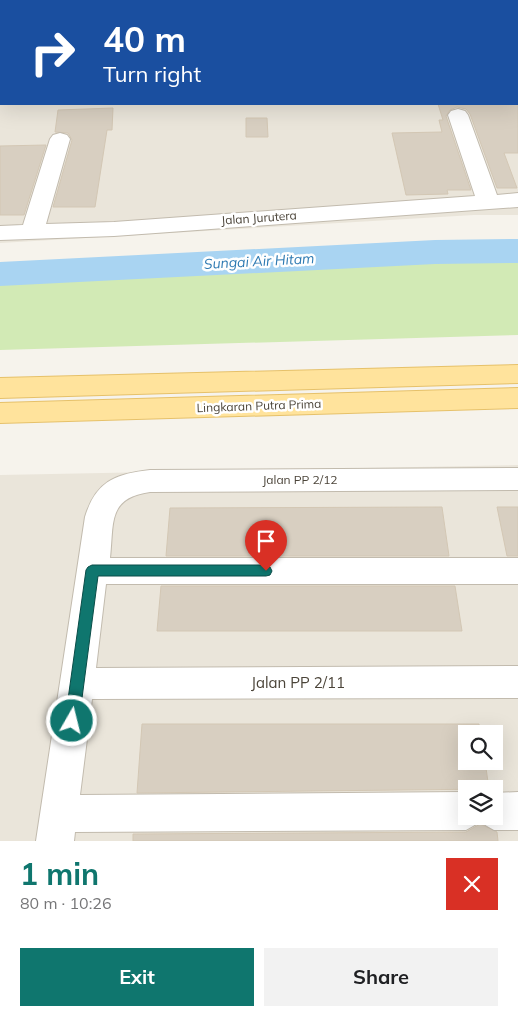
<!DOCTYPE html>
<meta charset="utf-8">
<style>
:root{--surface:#fff;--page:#f2f2f2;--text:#202124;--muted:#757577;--accent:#0f766e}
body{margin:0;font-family:Mulish,sans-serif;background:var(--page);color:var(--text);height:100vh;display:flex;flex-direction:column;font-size:19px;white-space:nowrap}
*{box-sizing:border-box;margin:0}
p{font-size:16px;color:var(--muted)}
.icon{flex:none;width:28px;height:28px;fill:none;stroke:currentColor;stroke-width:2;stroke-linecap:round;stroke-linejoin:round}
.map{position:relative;height:841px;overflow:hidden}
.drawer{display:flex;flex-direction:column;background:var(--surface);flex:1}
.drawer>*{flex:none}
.guide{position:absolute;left:0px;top:0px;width:519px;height:105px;box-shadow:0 5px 20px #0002;background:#1a4fa0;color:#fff;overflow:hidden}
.fabs{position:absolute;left:458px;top:725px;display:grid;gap:10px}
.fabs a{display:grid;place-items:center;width:45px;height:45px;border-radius:0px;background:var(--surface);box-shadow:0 5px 20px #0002;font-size:25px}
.pin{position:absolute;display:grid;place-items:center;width:42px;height:42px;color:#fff;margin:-51px -21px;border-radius:50% 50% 50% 0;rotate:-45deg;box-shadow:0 0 5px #0007}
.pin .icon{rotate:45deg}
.me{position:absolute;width:55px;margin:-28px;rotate:8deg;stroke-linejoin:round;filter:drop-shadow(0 0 4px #0008)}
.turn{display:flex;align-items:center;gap:18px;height:105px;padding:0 20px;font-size:22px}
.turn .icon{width:65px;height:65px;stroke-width:2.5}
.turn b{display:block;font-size:35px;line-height:42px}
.round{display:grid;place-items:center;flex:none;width:52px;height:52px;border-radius:0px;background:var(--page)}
.overview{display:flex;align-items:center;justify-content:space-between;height:85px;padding:0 20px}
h1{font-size:30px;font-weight:700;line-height:38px;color:var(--accent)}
.cta{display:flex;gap:10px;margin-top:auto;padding:10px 20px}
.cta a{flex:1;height:58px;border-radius:0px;background:var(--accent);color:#fff;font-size:20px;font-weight:700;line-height:58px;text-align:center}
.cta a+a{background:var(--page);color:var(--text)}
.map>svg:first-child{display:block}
.residential{fill:#eae5da;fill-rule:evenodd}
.green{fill:#d2eab5}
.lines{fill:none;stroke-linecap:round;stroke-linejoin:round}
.river{fill:#a9d4f2;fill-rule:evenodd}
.building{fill:#d8cfc1;stroke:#d3c7b4}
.minor-casing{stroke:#c2bbae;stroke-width:2}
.major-casing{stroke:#e6c16a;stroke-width:2}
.minor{fill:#fff;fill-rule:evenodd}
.major{fill:#ffe39c;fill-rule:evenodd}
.route{fill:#0f766e;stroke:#0a4d48}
.labels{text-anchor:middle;stroke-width:5;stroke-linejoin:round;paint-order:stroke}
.street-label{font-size:12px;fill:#4b4439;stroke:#fff}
.water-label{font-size:14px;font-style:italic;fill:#2e7ab2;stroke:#fff}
.near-street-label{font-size:15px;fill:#4b4439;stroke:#fff}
</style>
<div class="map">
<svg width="518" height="841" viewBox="0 0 518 841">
<rect width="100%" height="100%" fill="#f6f3ec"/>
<g class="residential">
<path d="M0,0H518V215H474L0,243ZM1,1H518V104H1Z"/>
<path d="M518,465V841H0V475ZM466,734H494V761H466ZM466,789H494V816H466Z"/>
</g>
<polygon class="green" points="518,249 518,335 0,350 0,263"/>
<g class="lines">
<polygon class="river" points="518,239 518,263 435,264 0,286 0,262 435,240"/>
</g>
<g class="building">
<polygon points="438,104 518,104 518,153 504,153 517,188 497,188 470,114 466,109 457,107 450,110 446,116 471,190 447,190 448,194 406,195 392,133 442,132 439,120 443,120"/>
<polygon points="113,108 112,130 107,130 95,207 53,207 72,140 68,133 55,132 58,110"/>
<polygon points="246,118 267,118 268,137 246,137"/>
<polygon points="46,145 24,215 0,215 0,146"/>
<polygon points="442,507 449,556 166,556 170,508"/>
<polygon points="497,507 518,507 518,556 507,556"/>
<polygon points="161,586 455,586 462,631 157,631"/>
<polygon points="142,724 479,724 480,734 466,734 466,761 485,761 489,789 137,793"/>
<polygon points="480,824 497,832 498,841 133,841 133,834 466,832"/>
</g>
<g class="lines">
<defs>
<g id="minor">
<polygon points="0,0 15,0 15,1 1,1 1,5"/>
<polygon points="276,0 294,0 294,1 277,1"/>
<polygon points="458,109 465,111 468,115 497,195 518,193 518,207 114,236 0,240 0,226 23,225 50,139 53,135 60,133 67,135 70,139 46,224 114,222 475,196 448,115 451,111"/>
<path d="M518,468V490L150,492C107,498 114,523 110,558H518V584H106L96,668L518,666V698L92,699L80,795L466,792V816H494V793L518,792V830H494L480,822L466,830L75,832L74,841H36L85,517C96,481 115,474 150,470Z"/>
</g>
<g id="major">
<polygon points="518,365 518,383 0,398 0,378"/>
<polygon points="518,388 518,408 0,423 0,403"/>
</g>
</defs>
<use href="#minor" class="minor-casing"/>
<use href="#major" class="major-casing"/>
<use href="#minor" class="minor"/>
<use href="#major" class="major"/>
</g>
<polygon class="route" points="92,565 266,565 270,567 272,571 270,575 266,576 98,576 79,721 77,726 72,728 67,726 65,721 86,570 88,567"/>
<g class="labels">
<g class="street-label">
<text transform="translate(259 218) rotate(-4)" y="4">Jalan Jurutera</text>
<text transform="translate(259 406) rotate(-2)" y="4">Lingkaran Putra Prima</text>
<text x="300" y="484">Jalan PP 2/12</text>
</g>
<g class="water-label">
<text transform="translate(259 261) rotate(-3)" y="5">Sungai Air Hitam</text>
</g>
<g class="near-street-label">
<text x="298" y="688">Jalan PP 2/11</text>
</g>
</g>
</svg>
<div class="fabs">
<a><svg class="icon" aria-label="search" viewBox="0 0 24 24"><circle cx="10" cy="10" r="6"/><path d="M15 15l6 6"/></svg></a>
<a><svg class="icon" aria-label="layers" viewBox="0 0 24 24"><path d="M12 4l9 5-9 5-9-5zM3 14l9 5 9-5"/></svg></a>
</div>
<div class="pin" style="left:266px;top:571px;background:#d93025"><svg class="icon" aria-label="arrive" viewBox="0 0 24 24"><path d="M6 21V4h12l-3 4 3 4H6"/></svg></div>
<svg class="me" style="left:72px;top:721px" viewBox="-20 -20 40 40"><circle r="17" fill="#0f766e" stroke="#fff" stroke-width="3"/><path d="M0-11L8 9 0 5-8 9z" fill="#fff"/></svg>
<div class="guide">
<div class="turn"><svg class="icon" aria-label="right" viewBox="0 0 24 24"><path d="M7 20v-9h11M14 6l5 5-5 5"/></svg><div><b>40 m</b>Turn right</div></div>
</div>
</div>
<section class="drawer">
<div class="overview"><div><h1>1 min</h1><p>80 m · 10:26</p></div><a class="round" style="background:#d93025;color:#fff"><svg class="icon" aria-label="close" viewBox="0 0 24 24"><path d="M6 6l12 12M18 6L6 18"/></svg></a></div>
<div class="cta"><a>Exit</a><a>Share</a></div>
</section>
